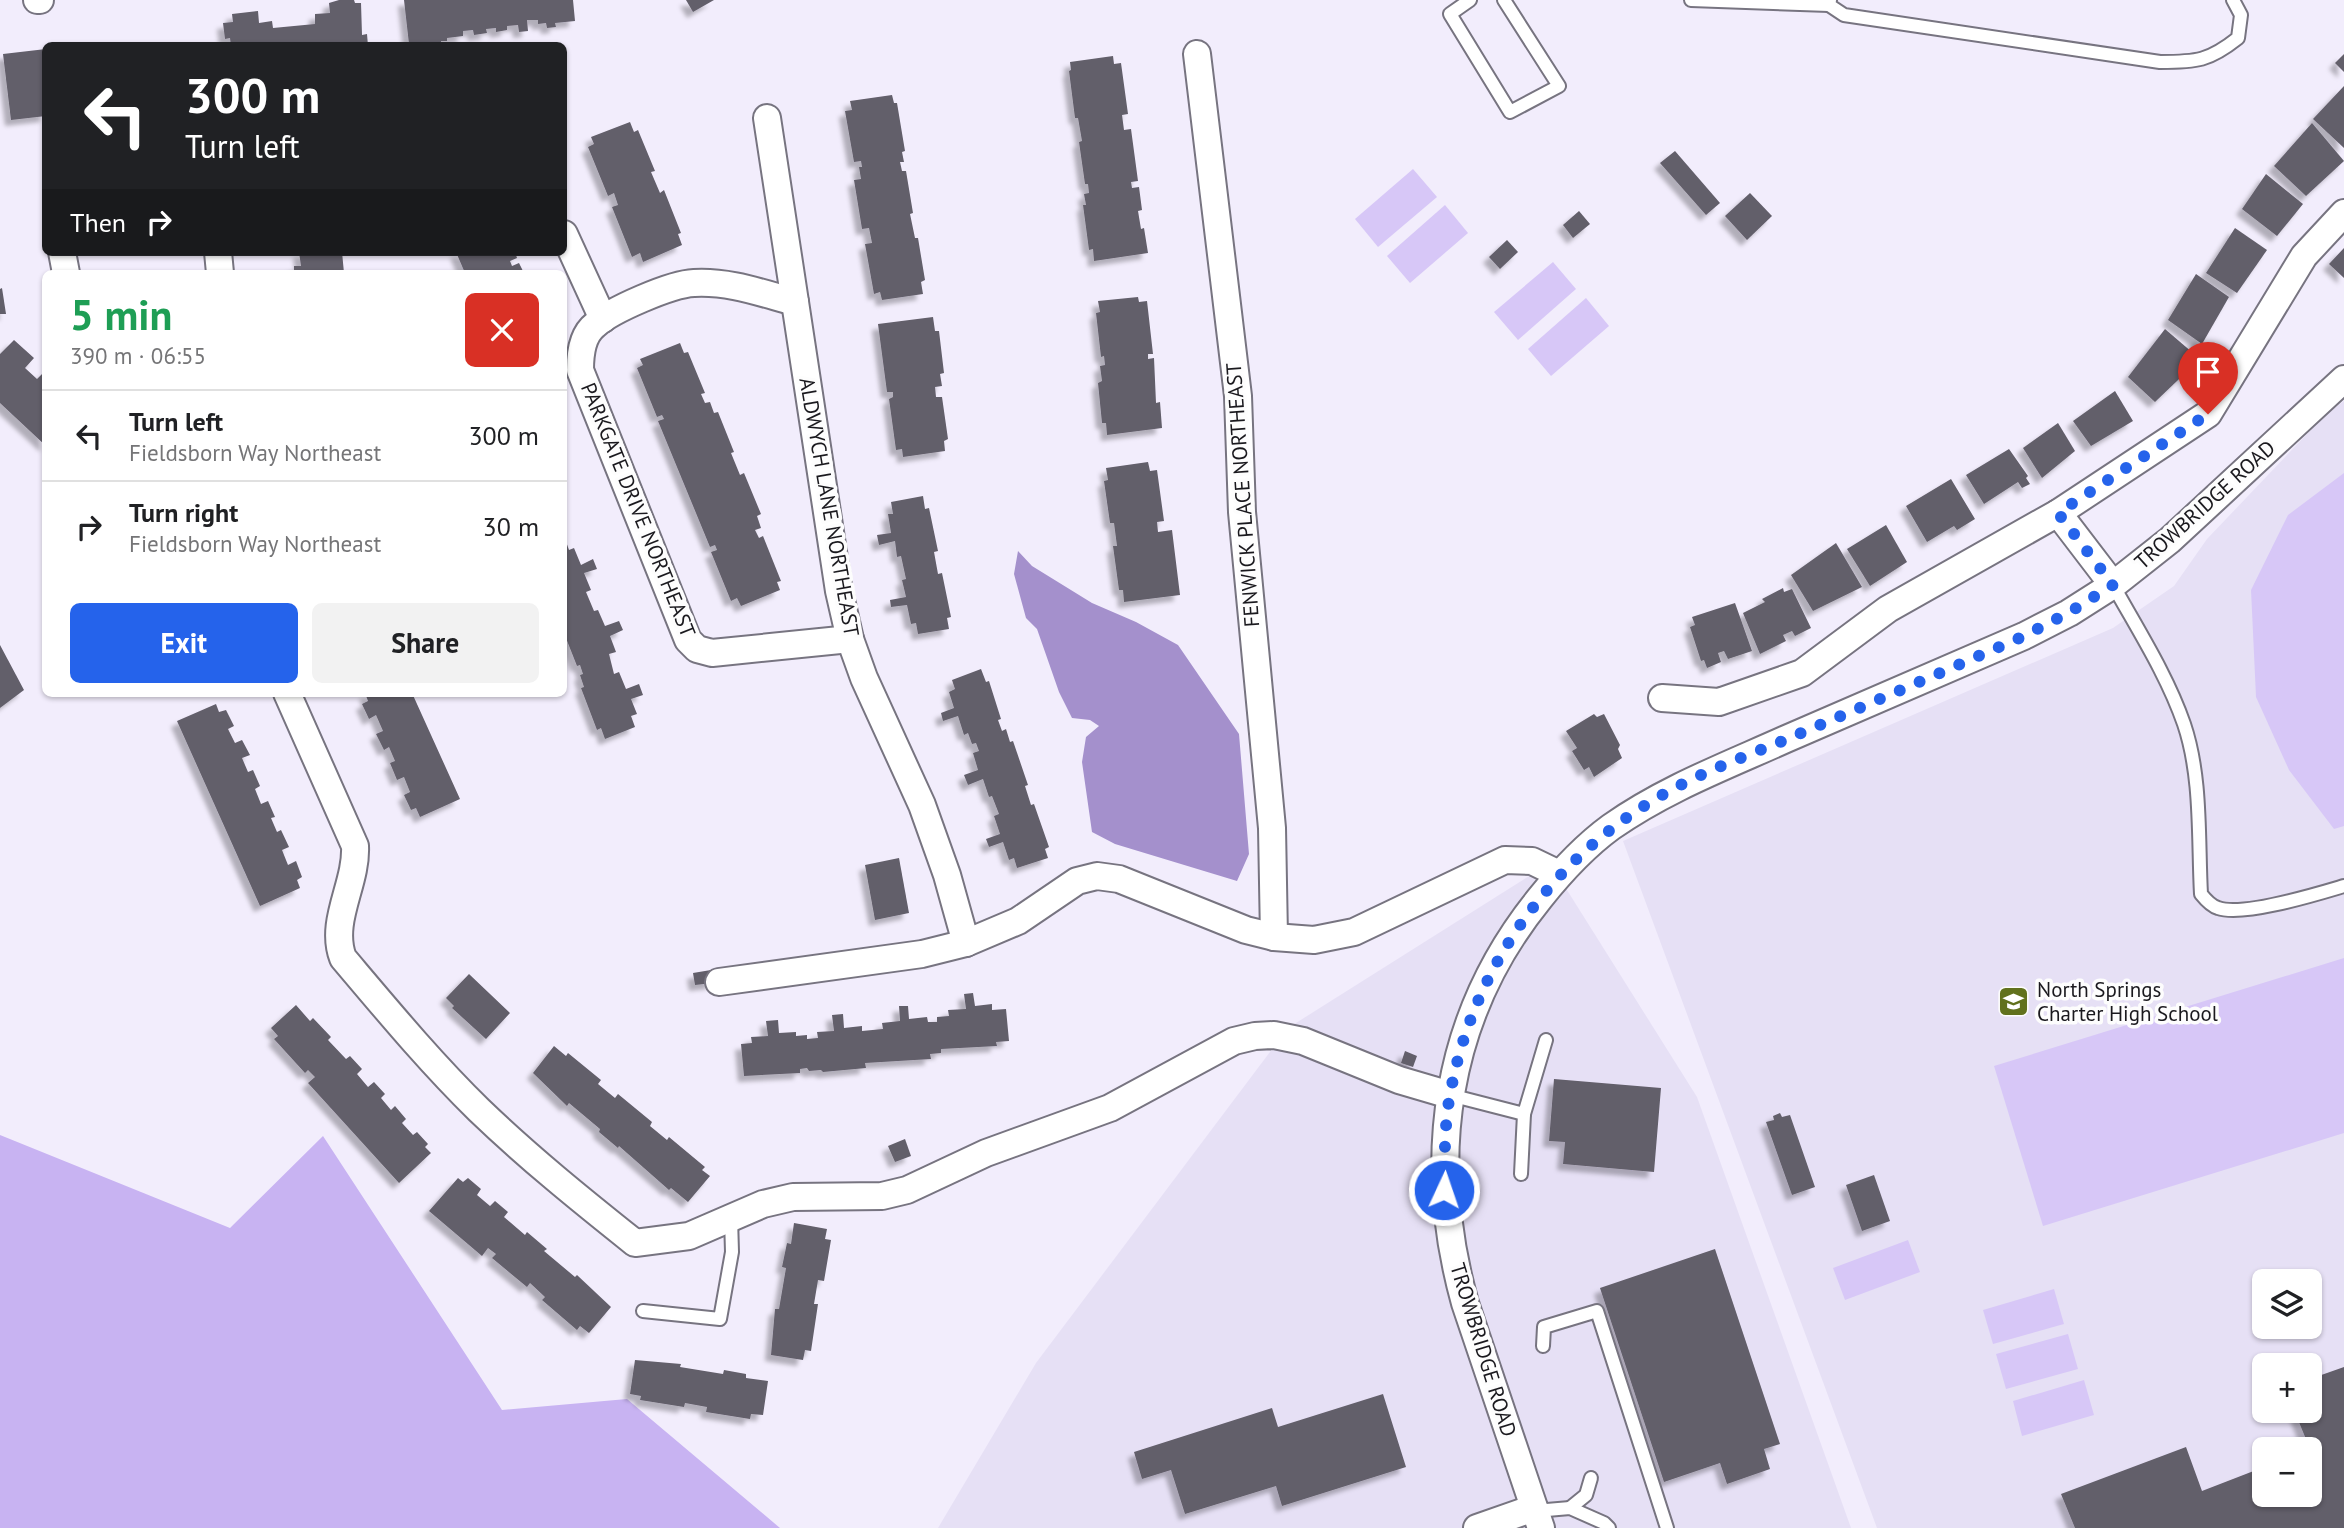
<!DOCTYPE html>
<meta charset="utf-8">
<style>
:root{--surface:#fff;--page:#f2f2f2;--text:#202124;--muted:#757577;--line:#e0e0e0;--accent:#2563eb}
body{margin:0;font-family:"PT Sans",sans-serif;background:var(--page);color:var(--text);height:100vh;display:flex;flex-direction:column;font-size:26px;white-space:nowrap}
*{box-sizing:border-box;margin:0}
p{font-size:23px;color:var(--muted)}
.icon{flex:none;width:38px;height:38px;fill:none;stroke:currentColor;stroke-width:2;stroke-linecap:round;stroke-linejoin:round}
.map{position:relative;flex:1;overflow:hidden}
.side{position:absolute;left:42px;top:270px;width:525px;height:427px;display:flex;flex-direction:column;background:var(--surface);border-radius:10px;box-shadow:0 2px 5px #0004}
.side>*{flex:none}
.guide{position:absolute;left:42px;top:42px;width:525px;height:214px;border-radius:10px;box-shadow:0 2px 5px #0004;background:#202124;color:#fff;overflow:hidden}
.controls{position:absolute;left:2252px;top:1269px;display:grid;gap:14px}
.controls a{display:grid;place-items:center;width:70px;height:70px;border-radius:10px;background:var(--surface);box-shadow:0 2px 5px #0004;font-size:35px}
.pin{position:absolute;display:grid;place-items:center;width:60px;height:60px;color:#fff;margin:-72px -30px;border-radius:50% 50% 50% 0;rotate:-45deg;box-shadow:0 0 7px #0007}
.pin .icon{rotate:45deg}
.me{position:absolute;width:77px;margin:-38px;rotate:3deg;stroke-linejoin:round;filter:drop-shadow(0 0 5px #0008)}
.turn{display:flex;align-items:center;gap:24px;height:147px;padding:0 28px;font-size:32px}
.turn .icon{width:91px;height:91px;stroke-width:2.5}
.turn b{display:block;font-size:49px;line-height:60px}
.then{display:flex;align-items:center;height:66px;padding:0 28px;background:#0003;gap:14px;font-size:26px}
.round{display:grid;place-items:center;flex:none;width:74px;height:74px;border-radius:10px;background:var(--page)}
.headline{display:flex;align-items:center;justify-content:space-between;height:119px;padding:0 28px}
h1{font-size:42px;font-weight:800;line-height:52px;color:#1e9e55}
.action{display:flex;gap:14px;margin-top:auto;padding:14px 28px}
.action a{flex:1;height:80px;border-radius:10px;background:var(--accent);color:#fff;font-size:28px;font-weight:800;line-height:80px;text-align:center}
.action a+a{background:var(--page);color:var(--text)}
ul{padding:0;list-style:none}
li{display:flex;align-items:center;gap:21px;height:91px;padding:0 28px;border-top:2px solid var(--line)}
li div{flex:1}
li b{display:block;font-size:26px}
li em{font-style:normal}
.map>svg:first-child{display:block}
.built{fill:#e6e0f5;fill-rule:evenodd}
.green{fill:#d7c7f7}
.forest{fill:#c8b3f2}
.water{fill:#a490cc}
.building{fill:#625e6a;filter:url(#shadow)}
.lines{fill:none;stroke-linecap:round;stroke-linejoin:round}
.service-casing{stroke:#777480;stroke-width:16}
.minor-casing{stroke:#777480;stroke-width:30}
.service{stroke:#fff;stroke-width:12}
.minor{stroke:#fff;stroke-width:26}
.route{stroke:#2563eb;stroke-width:12;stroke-dasharray:0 21.6}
.labels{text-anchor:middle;stroke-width:7;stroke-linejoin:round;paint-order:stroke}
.street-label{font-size:21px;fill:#1a191e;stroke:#fdfdfd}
.poi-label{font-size:21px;fill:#1a191e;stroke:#fdfdfd;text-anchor:start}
</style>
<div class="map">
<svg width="2344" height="1528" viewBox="0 0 2344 1528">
<defs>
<filter id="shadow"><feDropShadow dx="-6" dy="6" stdDeviation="2" flood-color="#0004"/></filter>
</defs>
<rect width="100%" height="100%" fill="#f2edfc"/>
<g class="built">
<path d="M2344,401V1528H1877L1623,841L2113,628L2174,586L2207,539L2326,414ZM2264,1281H2310V1326H2264ZM2264,1365H2310V1410H2264ZM2264,1449H2310V1494H2264Z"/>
<polygon points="1550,863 1697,1097 1851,1528 938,1528 1036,1363 1288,1028"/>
</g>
<g class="green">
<polygon points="1413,169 1437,197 1378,247 1355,219"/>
<polygon points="1445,205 1468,233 1410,283 1387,256"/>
<polygon points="1553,262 1576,289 1518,340 1494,312"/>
<polygon points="1586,298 1609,326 1551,376 1528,349"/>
<polygon points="2344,473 2344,826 2334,829 2289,770 2256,697 2251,590 2288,515"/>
<polygon points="2344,958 2344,1133 2043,1226 1994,1066"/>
<polygon points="1908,1240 1920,1272 1845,1300 1833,1268"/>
<polygon points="2054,1289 2064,1324 1993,1344 1983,1310"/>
<polygon points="2068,1334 2078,1369 2006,1389 1996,1354"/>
<polygon points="2084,1380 2094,1415 2022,1436 2013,1401"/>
</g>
<polygon class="forest" points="0,1135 230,1228 323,1136 502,1410 627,1399 780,1528 0,1528"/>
<polygon class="water" points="1018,551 1032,566 1092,603 1136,622 1178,645 1239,734 1249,854 1237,881 1115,844 1092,832 1082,762 1086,737 1099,726 1090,720 1072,718 1059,692 1037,629 1026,618 1014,574"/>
<g class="building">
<polygon points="339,0 354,0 355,3 361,3 362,35 367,34 368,46 231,46 230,38 225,39 223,23 233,22 232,14 258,11 259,23 272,21 273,28 315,24 315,14 330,13 329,3"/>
<polygon points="404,0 573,0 575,21 555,23 556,27 547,28 546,23 538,24 538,20 527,20 528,31 519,32 518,25 507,26 507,30 496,32 496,28 486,29 487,33 474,35 473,30 463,31 463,36 447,38 447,41 441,41 441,44 409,44"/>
<polygon points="686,0 714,0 693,12"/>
<polygon points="46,49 46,116 11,120 3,54"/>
<polygon points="2344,54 2344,72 2335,63"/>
<polygon points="1113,56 1114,64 1121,63 1128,114 1122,115 1124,130 1131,129 1138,181 1131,182 1132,188 1139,187 1142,210 1138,211 1141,229 1144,228 1148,253 1094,261 1093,249 1089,250 1083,205 1086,205 1084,194 1089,193 1088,184 1085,184 1079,142 1082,141 1078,118 1075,118 1069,71 1071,70 1070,62"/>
<polygon points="2344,86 2344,148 2313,119"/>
<polygon points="892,95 894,103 897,103 905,151 902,152 904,162 900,162 902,171 906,171 913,213 910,214 915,238 918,238 925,280 921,282 923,294 882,300 880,292 874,294 865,244 872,243 869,228 862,229 854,180 861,179 859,167 862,167 861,161 854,162 845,111 852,110 850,101"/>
<polygon points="630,122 634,132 638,130 655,171 651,172 660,193 664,190 681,233 678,234 682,245 643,262 640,253 632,257 612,207 618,205 614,193 608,196 588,147 594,144 591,137"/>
<polygon points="2312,123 2344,161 2306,196 2274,166"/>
<polygon points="1675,151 1720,203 1706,215 1660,163"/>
<polygon points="2266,174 2303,204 2277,236 2242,209"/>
<polygon points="1750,193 1772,216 1747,240 1725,216"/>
<polygon points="1579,211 1590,224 1573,238 1563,225"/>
<polygon points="2235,228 2267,250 2237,293 2206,273"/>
<polygon points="1507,240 1518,252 1500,269 1489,257"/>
<polygon points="2344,248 2344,278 2329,264"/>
<polygon points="299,252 342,252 344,273 294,273 294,266 301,266"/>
<polygon points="456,252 515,252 517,258 510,261 512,266 519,263 524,273 465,273"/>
<polygon points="2196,274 2229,297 2202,344 2168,320"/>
<polygon points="2,288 6,314 0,314 0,289"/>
<polygon points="1138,297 1139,302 1147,301 1153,354 1148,354 1148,359 1154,358 1156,403 1160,402 1162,428 1107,435 1106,423 1102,423 1098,383 1102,381 1100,366 1105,365 1104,356 1101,357 1096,313 1100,312 1098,301"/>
<polygon points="933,317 935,331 939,331 944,373 940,374 942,386 935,387 936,397 942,397 948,439 944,441 945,451 903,457 902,449 896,450 889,399 893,397 893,392 887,392 878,324"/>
<polygon points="2165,329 2200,359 2155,402 2128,377"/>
<polygon points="14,340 34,358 25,368 37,379 46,370 46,446 0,403 0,354"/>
<polygon points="680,343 684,353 688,352 705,393 701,394 705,403 710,402 714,413 718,412 734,452 731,453 740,475 744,473 761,514 757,516 761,528 755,530 759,538 763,536 781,581 777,582 780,590 741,606 737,598 731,601 711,552 717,550 715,545 710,547 658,421 664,419 662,415 657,417 637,368 643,365 640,359"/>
<polygon points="2115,391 2133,421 2091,446 2073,421"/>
<polygon points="2058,423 2075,451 2042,478 2023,448"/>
<polygon points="2009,449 2028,476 2026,478 2030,484 2022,488 2018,482 1984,504 1966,475"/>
<polygon points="1148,462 1150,471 1157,470 1164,521 1157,522 1158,532 1172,530 1180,595 1124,602 1123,590 1119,590 1113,546 1117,546 1114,523 1110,523 1104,481 1108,480 1106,468"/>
<polygon points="1951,479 1975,519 1957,530 1954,526 1927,542 1906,506"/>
<polygon points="923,496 925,509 929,508 938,551 934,552 938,574 942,573 951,617 947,618 949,629 918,634 916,623 911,624 907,605 891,607 890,600 906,597 902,580 906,579 901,556 897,557 895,541 879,545 877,535 891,533 888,514 893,514 891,502"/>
<polygon points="1886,525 1907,562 1870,586 1847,549"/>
<polygon points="564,536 569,550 574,548 581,565 593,559 597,569 584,573 591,590 586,592 594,611 598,610 605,626 619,621 623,630 610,636 616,652 609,654 614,674 619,672 626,689 639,684 643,695 631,699 637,714 631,716 635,727 605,739 601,728 597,730 581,688 584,687 580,675 583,674 580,665 577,666 564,633"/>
<polygon points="1836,543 1862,587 1813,611 1791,575"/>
<polygon points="1783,588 1784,592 1792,589 1811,628 1795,636 1792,631 1783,635 1786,641 1760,654 1743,613 1765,602 1762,599"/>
<polygon points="1735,603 1752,651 1728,659 1724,651 1718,653 1721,662 1707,668 1704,660 1701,661 1690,627 1695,625 1692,617"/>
<polygon points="0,645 24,690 0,708"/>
<polygon points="981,669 986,682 989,681 1001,719 998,720 1002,731 1006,729 1010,742 1013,741 1028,785 1025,786 1031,805 1034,804 1049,847 1045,849 1048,858 1017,868 1014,858 1009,860 1003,842 989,847 986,839 1000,834 994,816 999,814 992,796 989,797 983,779 968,785 964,775 978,770 973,753 979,751 976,743 972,744 968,733 964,735 958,716 943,721 941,713 954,708 949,692 955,689 952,680"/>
<polygon points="365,693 412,693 460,799 420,817 416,808 411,810 404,795 410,792 404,777 397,780 390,763 395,761 389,747 384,750 376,734 383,731 376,715 369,719 362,704 368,701"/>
<polygon points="216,704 219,712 226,710 234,726 228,729 235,743 242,740 250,755 242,758 248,772 253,770 260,786 255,789 261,804 268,801 275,817 271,818 277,832 281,830 289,847 282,850 288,865 296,861 302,877 297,880 300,888 260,906 177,721"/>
<polygon points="1594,714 1597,717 1604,714 1620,745 1618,749 1622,758 1594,777 1589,767 1584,770 1572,751 1577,748 1566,731"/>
<polygon points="899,858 909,913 875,920 865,865"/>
<polygon points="711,970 713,983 695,985 693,973"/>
<polygon points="469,974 510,1013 486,1039 452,1008 454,1006 446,998"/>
<polygon points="973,993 975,1006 992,1004 992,1010 1006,1009 1009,1041 996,1042 997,1046 941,1049 941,1053 930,1054 931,1059 865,1063 866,1068 823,1072 821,1070 809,1071 807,1068 800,1069 800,1073 744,1076 741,1044 752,1043 751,1037 768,1036 766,1021 778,1020 779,1033 796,1032 796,1036 807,1035 807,1039 818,1038 817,1032 834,1031 832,1015 843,1014 844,1028 862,1026 862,1031 883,1029 882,1023 900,1021 899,1006 908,1006 909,1019 927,1017 928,1022 937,1022 937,1017 949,1016 948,1010 966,1009 964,994"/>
<polygon points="296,1005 310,1021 313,1018 331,1037 328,1040 346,1059 350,1056 362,1069 357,1074 368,1087 374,1082 385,1094 381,1098 391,1110 395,1106 406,1119 402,1123 413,1135 417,1132 428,1144 425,1147 431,1153 399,1183 308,1083 315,1077 308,1070 305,1073 274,1039 278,1036 271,1028"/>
<polygon points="554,1046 566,1056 568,1053 601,1080 598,1084 615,1098 618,1094 652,1122 650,1126 667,1140 669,1137 705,1167 702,1170 710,1176 688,1202 671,1188 669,1190 619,1146 618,1148 599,1132 600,1129 569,1103 567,1106 533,1073"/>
<polygon points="1405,1051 1417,1056 1413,1067 1401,1063"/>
<polygon points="1554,1079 1661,1088 1654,1172 1563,1164 1565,1142 1549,1141"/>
<polygon points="1780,1113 1782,1117 1790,1115 1815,1187 1792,1195 1766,1122 1774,1120 1773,1116"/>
<polygon points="905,1139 911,1156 895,1162 888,1146"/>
<polygon points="1874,1175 1890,1221 1862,1231 1846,1185"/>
<polygon points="458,1178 463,1182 468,1178 481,1189 477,1195 490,1206 495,1201 508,1212 504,1217 525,1235 527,1232 547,1249 544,1251 575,1277 577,1275 611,1307 589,1333 580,1326 577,1330 542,1300 545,1297 530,1283 527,1287 492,1258 496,1254 488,1248 482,1256 429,1211"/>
<polygon points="794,1223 827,1229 825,1239 831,1240 824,1281 818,1280 814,1304 818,1304 811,1351 805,1350 803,1360 771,1355 775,1309 779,1309 786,1268 782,1267 787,1243 791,1244"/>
<polygon points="1715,1249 1780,1444 1764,1449 1770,1469 1727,1484 1720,1463 1664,1482 1600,1288"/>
<polygon points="635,1360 681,1364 680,1367 723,1374 724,1370 746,1374 746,1378 768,1381 763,1415 751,1414 750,1419 706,1412 707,1407 685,1403 684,1407 640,1400 641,1396 630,1394"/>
<polygon points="2344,1367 2344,1528 2075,1528 2061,1494 2186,1447 2202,1491 2264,1467 2264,1494 2310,1494 2310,1449 2294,1410 2310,1410 2310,1379"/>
<polygon points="1383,1394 1406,1467 1282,1506 1276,1486 1185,1514 1171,1470 1142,1479 1134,1452 1272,1408 1278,1427"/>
</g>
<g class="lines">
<defs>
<g id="service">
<polyline points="1470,0 1450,14 1510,112 1559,86 1504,0"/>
<polyline points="1691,0 1829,5"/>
<path d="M1830,0L1829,5L1844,15L2160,62C2197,62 2209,61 2238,38L2241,15L2233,0"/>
<path d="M2113,585C2138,630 2167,675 2184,724C2202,777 2198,839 2201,894C2205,899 2211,906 2218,908C2243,917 2317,894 2344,886"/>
<polyline points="1450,1095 1524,1114 1546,1040"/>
<polyline points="1521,1174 1524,1114"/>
<polyline points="643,1311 720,1319 732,1252 731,1218"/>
<polyline points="1543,1346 1544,1327 1597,1311 1667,1528"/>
<polyline points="1570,1508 1586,1495 1591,1478"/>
<polyline points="1535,1511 1570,1508 1604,1523 1609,1528"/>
</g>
<g id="minor">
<polyline points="37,0 40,0"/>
<polyline points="1197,54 1238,396 1242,512 1272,828 1274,937"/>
<polyline points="767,118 839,591 850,639 864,678 922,805 947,875 966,943"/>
<polyline points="564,234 603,319"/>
<polyline points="62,252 66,273"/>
<polyline points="218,252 220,273"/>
<path d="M795,302C761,293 729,281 694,283C671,284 611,310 595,325C582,335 580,354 580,370L688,640L697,649L712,653L850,639"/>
<polyline points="2058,513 2113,585"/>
<path d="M287,693L355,846C357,884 329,921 343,958C387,1010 430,1062 479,1110C529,1158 581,1200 635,1243L689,1236L763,1204L793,1197L882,1196L907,1190L986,1153L1110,1108L1234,1041L1255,1036L1274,1035L1303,1041L1399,1080L1450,1095"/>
<polyline points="1662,698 1719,702 1802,673 1888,609 2058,513 2208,414 2304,256 2344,213"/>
<polyline points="719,982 922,954 966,943 1018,921 1077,881 1097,876 1119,879 1246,930 1274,937 1314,940 1354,932 1505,860 1532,861 1559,874"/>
<polyline points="1477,1528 1534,1508"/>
<path d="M1541,1528L1465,1303C1425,1159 1444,1016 1540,898C1560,873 1585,846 1611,827C1665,789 1726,766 1786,739C1866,705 1945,670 2024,636L2069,613L2113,585L2170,540L2344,379"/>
</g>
</defs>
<use href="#service" class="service-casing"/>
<use href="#minor" class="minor-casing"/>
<use href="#service" class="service"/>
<use href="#minor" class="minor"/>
</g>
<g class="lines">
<path class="route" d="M1444,1190C1445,1159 1444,1126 1450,1095C1473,965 1555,853 1671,790C1709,769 1752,754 1792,737C1869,704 1947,670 2024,636L2068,613L2113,585L2058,513L2208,414"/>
</g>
<defs>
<symbol id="school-square" viewBox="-11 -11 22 22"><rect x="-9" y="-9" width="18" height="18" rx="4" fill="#61711d" stroke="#fdfdfd"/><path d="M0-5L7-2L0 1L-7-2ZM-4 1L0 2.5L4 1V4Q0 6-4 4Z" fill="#fff"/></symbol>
</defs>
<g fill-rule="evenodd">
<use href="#school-square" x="1996" y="984" width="35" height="35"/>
</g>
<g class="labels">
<g class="street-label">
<text transform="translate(1243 495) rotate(-94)" y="7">FENWICK PLACE NORTHEAST</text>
<text transform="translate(2205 505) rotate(-42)" y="7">TROWBRIDGE ROAD</text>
<text transform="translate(829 507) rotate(80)" y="7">ALDWYCH LANE NORTHEAST</text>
<text transform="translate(638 510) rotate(68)" y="7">PARKGATE DRIVE NORTHEAST</text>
<text transform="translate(1483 1350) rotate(73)" y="7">TROWBRIDGE ROAD</text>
</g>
<g class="poi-label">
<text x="2037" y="997">North Springs<tspan x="2037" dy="24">Charter High School</tspan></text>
</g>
</g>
</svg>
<div class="controls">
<a><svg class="icon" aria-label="layers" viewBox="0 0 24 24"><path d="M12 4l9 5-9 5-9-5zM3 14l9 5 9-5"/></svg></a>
<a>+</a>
<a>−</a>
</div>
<div class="pin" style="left:2208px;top:414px;background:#d93025"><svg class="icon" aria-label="arrive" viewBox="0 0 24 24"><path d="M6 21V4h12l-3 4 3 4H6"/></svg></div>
<svg class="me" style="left:1444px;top:1190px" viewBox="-20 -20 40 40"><circle r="17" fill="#2563eb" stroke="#fff" stroke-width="3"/><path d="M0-11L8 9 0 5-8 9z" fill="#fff"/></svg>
<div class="guide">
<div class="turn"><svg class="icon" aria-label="left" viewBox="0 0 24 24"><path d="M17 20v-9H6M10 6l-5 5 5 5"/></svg><div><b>300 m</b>Turn left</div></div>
<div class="then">Then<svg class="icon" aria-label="right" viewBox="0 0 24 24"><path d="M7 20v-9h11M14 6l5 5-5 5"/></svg></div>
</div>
<section class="side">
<div class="headline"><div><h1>5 min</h1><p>390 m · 06:55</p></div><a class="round" style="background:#d93025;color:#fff"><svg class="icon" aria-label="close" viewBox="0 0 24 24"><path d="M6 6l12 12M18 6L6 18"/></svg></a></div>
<ul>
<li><svg class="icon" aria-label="left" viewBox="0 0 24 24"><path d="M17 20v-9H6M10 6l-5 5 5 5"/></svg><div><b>Turn left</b><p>Fieldsborn Way Northeast</p></div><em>300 m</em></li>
<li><svg class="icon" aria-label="right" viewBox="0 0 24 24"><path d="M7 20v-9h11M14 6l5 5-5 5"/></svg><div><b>Turn right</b><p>Fieldsborn Way Northeast</p></div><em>30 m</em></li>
</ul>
<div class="action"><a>Exit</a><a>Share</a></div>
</section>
</div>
